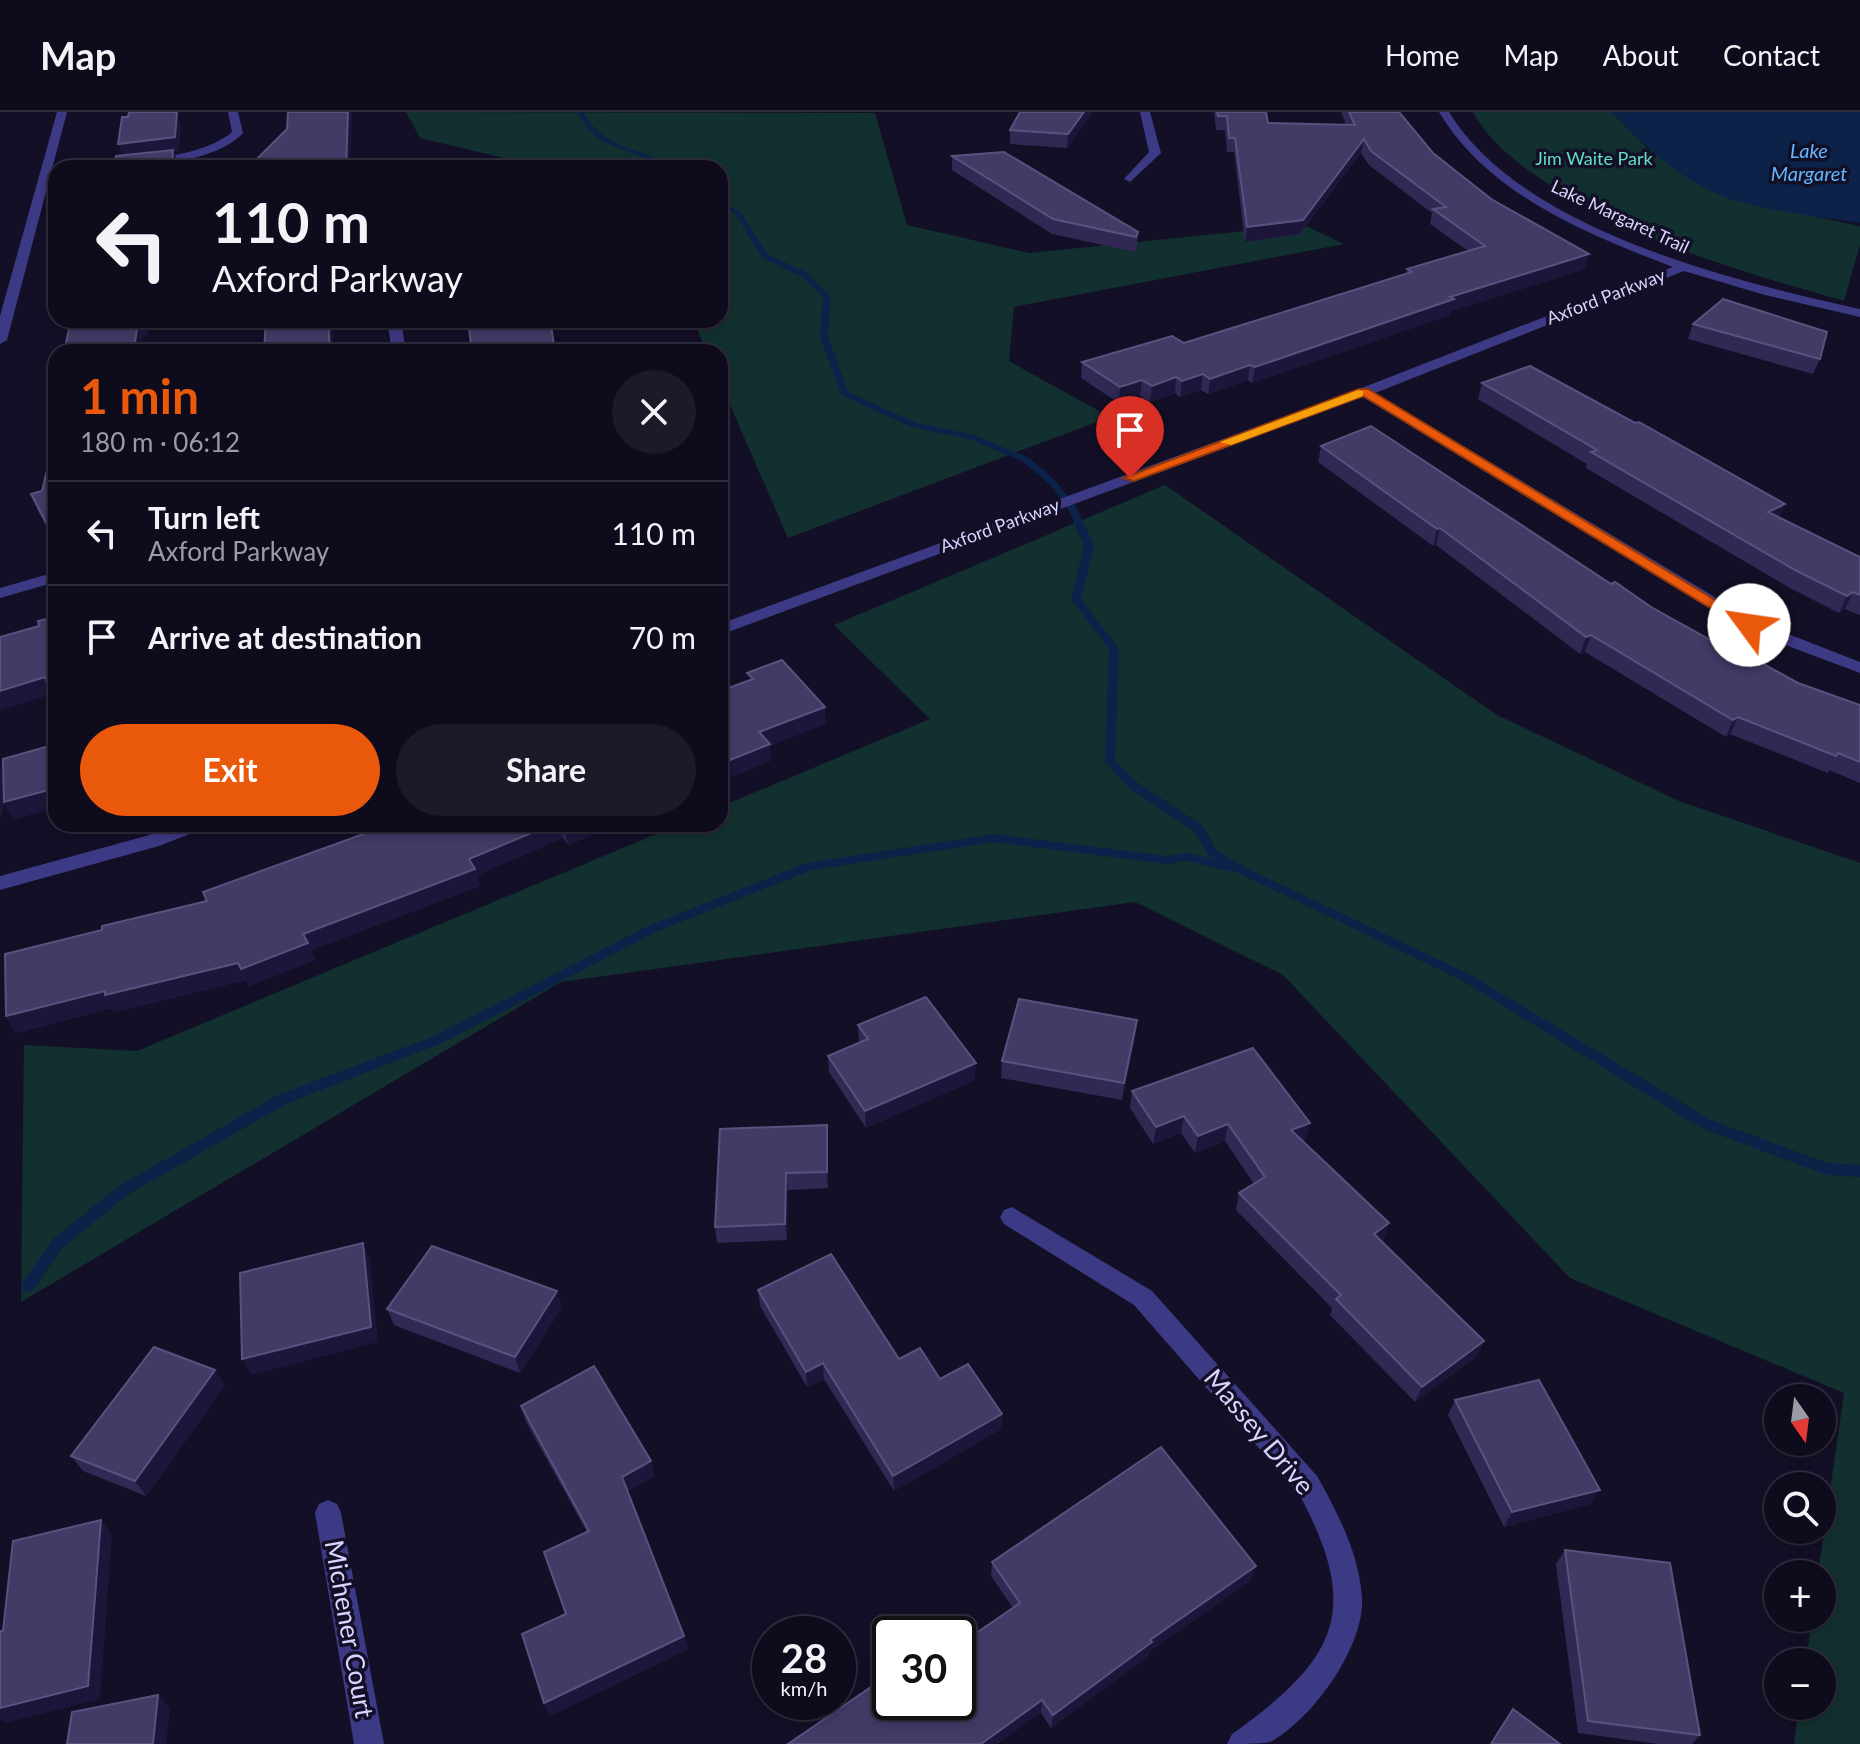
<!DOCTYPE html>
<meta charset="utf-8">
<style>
:root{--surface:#0e0b1c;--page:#1c1929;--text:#f1f3f6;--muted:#9b9ba3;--line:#2e2b3b;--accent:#ea580c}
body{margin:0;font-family:Lato,sans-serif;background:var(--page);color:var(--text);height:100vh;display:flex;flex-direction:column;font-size:30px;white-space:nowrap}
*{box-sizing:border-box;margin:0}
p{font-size:26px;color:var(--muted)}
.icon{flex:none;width:44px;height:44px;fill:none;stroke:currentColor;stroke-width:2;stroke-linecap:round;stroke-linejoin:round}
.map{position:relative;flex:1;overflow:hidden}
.details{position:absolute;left:48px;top:232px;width:680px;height:488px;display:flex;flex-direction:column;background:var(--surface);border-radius:24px;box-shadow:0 4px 12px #0003,0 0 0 2px var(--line)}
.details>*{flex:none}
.guide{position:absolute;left:48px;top:48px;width:680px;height:168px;border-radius:24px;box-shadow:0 4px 12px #0003,0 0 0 2px var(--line);background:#0e0b1c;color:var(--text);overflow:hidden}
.needle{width:52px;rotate:166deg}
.buttons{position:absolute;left:1764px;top:1272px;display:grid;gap:16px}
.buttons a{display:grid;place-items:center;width:72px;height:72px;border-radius:50%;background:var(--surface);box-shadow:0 4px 12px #0003,0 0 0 2px var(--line);font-size:40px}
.speed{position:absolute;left:752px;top:1504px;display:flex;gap:16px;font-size:40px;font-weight:700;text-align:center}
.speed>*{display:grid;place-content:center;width:104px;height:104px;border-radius:50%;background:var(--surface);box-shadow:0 4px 12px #0003,0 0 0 2px var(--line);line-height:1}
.speed small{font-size:20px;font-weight:400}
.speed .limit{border:4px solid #111;border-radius:12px;background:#fff;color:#111}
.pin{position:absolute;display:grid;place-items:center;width:68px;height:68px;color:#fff;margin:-82px -34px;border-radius:50% 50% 50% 0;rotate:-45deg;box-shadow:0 0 8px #0007}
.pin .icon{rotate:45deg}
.me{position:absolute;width:88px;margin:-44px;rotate:301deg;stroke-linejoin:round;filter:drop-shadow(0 0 6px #0008)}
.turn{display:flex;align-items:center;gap:28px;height:168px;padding:0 32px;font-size:36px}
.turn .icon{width:104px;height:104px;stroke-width:2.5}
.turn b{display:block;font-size:56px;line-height:68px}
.round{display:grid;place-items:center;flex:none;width:84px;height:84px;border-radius:42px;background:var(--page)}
.headline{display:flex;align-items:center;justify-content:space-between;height:136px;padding:0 32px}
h1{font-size:48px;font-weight:700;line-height:60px;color:var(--accent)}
.primary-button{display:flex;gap:16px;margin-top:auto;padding:16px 32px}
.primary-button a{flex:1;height:92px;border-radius:48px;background:var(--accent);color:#fff;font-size:32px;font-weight:700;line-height:92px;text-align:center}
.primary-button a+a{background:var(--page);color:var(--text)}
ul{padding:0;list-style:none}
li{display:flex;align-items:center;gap:24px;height:104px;padding:0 32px;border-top:2px solid var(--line)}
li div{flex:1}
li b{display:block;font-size:30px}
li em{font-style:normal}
header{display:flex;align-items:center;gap:48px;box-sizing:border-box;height:112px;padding:0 40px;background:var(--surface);border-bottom:2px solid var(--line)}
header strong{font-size:38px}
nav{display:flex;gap:44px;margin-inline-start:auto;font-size:28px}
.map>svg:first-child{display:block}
.green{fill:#12302f}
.water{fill:#0c2248}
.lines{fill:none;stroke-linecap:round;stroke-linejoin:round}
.stream{fill:#0c2248;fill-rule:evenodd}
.street{fill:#3d3a85;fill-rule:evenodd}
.wall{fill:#312854}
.shaded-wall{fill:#1d163a}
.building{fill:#433a66;stroke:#5a527e;stroke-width:2}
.route{fill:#ea580c;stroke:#983908;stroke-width:2}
.slow{fill:#f59e0b}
.labels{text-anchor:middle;stroke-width:7;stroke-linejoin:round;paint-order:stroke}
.far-park-label{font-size:18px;fill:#5fe0c0;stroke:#130f26}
.far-street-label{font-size:18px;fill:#d9d4ff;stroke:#130f26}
.far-water-label{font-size:20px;font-style:italic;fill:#62b6ff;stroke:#130f26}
.near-street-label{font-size:26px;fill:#d9d4ff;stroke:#130f26}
</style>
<header>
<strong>Map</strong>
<nav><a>Home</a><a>Map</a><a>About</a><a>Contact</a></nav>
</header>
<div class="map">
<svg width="1860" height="1632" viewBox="0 0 1860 1632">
<rect width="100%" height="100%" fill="#130f26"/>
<g class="green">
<polygon points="406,0 875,1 907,113 1029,141 1304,113 1344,132 1014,195 1009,249 1110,305 788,426 720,270 720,240 707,240 693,208 720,208 720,56 545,56 420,26"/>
<path d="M1473,0H1612L1645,34L1684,63L1726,85L1860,114V133L1844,189C1740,159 1645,133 1553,75C1522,55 1490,32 1473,0Z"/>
<polygon points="1165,373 1497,603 1679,689 1860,751 1860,1632 1794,1632 1799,1594 1822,1594 1822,1550 1806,1550 1812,1506 1822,1506 1822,1462 1818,1462 1844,1281 1570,1166 1283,863 1135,790 561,870 21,1190 24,933 137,939 680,712 720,712 720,695 930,607 834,513"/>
</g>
<path class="water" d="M1612,0H1860V111C1822,105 1761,98 1725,85C1680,68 1644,34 1612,0Z"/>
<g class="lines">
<g class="stream">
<path d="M577,0H583C609,43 637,30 670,56C659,56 651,48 640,44C609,32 595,31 577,0Z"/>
<polygon points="720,90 741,100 767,142 808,161 831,185 828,224 848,280 917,311 974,323 1029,346 1055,368 1076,394 1094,434 1081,487 1119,537 1115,649 1138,671 1203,714 1216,737 1244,755 1471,863 1711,1008 1827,1051 1860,1053 1860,1065 1827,1063 1701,1016 1463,869 1232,758 1228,759 1189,749 1166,752 994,730 812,758 656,820 442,931 288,991 129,1082 62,1136 33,1178 28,1180 23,1178 21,1174 23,1170 52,1128 119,1074 278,983 432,925 648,814 806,751 994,722 1166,744 1189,741 1216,748 1208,743 1195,720 1130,677 1105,650 1109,537 1071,487 1084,434 1067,395 1049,372 1023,350 969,327 911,315 841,283 820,224 823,185 802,165 761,145 736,102 720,95"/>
</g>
<g class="street">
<polygon points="57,0 67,0 7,228 0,232 0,204"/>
<path d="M228,0H238L243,21C208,59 103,56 55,56L61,53C109,48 194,52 232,20Z"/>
<polygon points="1140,0 1150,0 1161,41 1130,70 1124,67 1149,40"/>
<path d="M1439,0H1449C1521,118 1733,169 1860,197V205L1765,183L1684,159L1375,281L1755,509L1860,550V561L1743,517L1363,285L720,523V512L1359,277L1673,155C1586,122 1488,82 1439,0Z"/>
<polygon points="387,208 401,208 406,240 392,240"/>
<polygon points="56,460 56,470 0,486 0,476"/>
<polygon points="179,712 207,712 205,716 159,734 0,778 0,764 146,724"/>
<path d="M1012,1095L1152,1179L1317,1364C1338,1401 1359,1442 1362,1485C1365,1534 1313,1607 1270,1630C1259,1632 1240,1632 1227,1632L1232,1622C1336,1548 1363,1500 1299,1382L1134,1193L1004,1112L1000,1105L1004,1098Z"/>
<polygon points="328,1388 337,1392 341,1401 384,1632 354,1632 315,1401 319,1392"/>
</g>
</g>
<g class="wall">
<polygon points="1093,0 1067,36 1010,32 1010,18"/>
<polygon points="1214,0 1266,0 1268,11 1346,13 1341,0 1399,0 1433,41 1585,157 1451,199 1450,203 1252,271 1248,268 1208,282 1201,278 1180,285 1175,281 1150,290 1140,284 1119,291 1081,266 1082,250 1184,231 1406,162 1407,157 1468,139 1430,112 1432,101 1369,53 1361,41 1300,122 1245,130 1234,40 1227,40 1225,18 1216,18"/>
<polygon points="952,44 1138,120 1137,135 1135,140 1052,122 952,58"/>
<polygon points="1693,212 1820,247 1813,262 1688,227"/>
<polygon points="1482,271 1780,406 1860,445 1860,503 1845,497 1839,501 1788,475 1586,356 1587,352 1478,287"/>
<polygon points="56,321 56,432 38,399 31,382 42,379"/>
<polygon points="1321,334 1611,472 1651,495 1734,541 1798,571 1860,593 1860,671 1829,658 1828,661 1730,622 1726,625 1585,540 1580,542 1436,433 1433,434 1318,350"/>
<polygon points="391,712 619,712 568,733 563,726 477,763 480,774 311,838 315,848 249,874 246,868 114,900 112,896 16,921 6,904 102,818 207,789"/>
<polygon points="858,913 975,968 866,1016 829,960 828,944 859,930"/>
<polygon points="1135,925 1122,988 1001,966 1002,949"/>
<polygon points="1132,979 1310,1011 1305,1027 1302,1028 1389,1111 1383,1128 1382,1129 1484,1229 1477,1244 1415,1290 1330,1203 1332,1196 1236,1098 1239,1081 1254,1072 1225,1029 1195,1041 1181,1021 1153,1032 1130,996"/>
<polygon points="827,1013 828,1076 788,1078 787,1128 717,1131 715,1115"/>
<polygon points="758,1178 940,1267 1002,1302 1001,1317 894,1379 824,1267 807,1275 760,1194"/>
<polygon points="562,1195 520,1261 394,1213 387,1197"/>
<polygon points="225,1273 146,1384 83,1359 71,1344"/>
<polygon points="1455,1288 1590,1392 1504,1415 1448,1303"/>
<polygon points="521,1294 655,1364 628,1379 684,1524 688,1537 550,1604 544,1591 587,1420 526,1310"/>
<polygon points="1565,1438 1700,1623 1692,1632 1659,1632 1578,1621 1556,1452"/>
<polygon points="992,1450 1251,1468 1150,1539 1148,1544 1051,1616 1041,1601 966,1528 1013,1496 991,1464"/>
</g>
<g class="shaded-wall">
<polygon points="171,0 177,0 181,14 179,39 174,40 178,52 177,56 172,56 123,46 118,32"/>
<polygon points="348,0 352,0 350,56 346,56"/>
<polygon points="1084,0 1093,0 1067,36 1068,22"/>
<polygon points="1364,27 1361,41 1300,122 1245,130 1247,115"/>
<polygon points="1589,142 1585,157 1451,199 1450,203 1252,271 1255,255 1450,185"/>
<polygon points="142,208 150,208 147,225 143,225 141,240 122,240 138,210"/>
<polygon points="328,208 332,208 333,240 330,240"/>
<polygon points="1250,253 1248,268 1208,282 1210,267"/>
<polygon points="1203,262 1201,278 1180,285 1182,269"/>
<polygon points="1176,265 1175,281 1150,290 1152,274"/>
<polygon points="1142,268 1140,284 1119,291 1120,275"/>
<polygon points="1785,392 1778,409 1768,400"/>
<polygon points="56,414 56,432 49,416"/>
<polygon points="1440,416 1436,433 1433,434 1437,417"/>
<polygon points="1853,480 1845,497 1839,501 1847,484"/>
<polygon points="1591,523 1585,540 1580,542 1586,525"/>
<polygon points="45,565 53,582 0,598 0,579"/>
<polygon points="825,595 826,612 770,634 771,649 720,670 720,652 759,620"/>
<polygon points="1738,605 1730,622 1726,625 1733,608"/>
<polygon points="2,651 11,668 56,676 56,695 13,708 4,692 0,709 0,658"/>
<polygon points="553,712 560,712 563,726 477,763 480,774 311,838 315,848 249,874 241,857 303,822 469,747"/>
<polygon points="574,712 619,712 568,733 564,716"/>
<polygon points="238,851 246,868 114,900 112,896 16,921 6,904 105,879"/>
<polygon points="1137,908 1135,925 1122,988 1124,971"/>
<polygon points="976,951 975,968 866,1016 865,999"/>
<polygon points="1184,1004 1181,1021 1153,1032 1156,1015"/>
<polygon points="1310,1011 1305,1027 1286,1034 1291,1018"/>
<polygon points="1228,1012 1225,1029 1195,1041 1198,1024"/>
<polygon points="827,1013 828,1030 828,1076 827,1060"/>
<polygon points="786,1061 788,1078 787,1128 785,1112"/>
<polygon points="1389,1111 1383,1128 1368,1138 1374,1122"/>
<polygon points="363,1131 370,1148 378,1230 251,1263 242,1247"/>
<polygon points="557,1179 562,1195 520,1261 515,1245"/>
<polygon points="1484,1229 1477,1244 1415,1290 1422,1275"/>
<polygon points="823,1251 824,1267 807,1275 806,1260"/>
<polygon points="215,1258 225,1273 146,1384 135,1369"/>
<polygon points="1002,1302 1001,1317 894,1379 893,1364"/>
<polygon points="651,1349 655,1364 627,1380 622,1365"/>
<polygon points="1600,1378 1590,1392 1504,1415 1512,1400"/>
<polygon points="101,1408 112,1423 100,1587 5,1611 0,1607 0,1596"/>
<polygon points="1256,1454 1251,1468 1150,1539 1148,1544 1051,1616 1053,1603 1150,1528"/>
<polygon points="684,1524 688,1537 550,1604 544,1591"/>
<polygon points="158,1583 170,1596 166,1632 153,1632"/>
<polygon points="1042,1588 1041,1601 997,1632 981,1632"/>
</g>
<g class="building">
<polygon points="129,0 177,0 175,25 118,32 122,5 128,5"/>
<polygon points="288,0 348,0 346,56 248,56 287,17"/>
<polygon points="1020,0 1084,0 1068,22 1010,18"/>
<polygon points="1217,0 1266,0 1268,11 1355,13 1349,0 1399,0 1433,41 1491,87 1589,142 1450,185 1454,187 1255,255 1250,253 1210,267 1203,262 1182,269 1176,265 1152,274 1142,268 1120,275 1082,250 1172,224 1184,231 1412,160 1407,157 1485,134 1433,97 1446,95 1371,39 1364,27 1303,108 1247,115 1235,26 1229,26 1227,4 1218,4"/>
<polygon points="173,38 172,56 114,56 116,44"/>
<polygon points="1004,40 1138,120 1136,125 1053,107 952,44"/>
<polygon points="1723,187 1827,220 1820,247 1693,212"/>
<polygon points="71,208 142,208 141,210 138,210 134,237 123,238 122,240 64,240"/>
<polygon points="266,208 328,208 330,240 264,240"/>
<polygon points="468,208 550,208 554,233 559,232 560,240 472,240"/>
<polygon points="1530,254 1635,311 1639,310 1785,392 1768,400 1860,445 1860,483 1853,480 1847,484 1795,458 1591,340 1597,338 1482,271"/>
<polygon points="56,283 56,301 52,301"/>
<polygon points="1371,314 1611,472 1615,470 1651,495 1734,541 1738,538 1798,571 1860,593 1860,650 1838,641 1836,644 1738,605 1733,608 1591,523 1586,525 1440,416 1437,417 1321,334"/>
<polygon points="56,321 56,414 49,416 31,382 42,379"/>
<polygon points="56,505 56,595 45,565 0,579 0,525 39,514 38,509"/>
<polygon points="782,548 825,595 759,620 770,632 720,652 720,579 753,567 747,561"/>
<polygon points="56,632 56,676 4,690 3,647"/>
<polygon points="391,712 553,712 469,747 475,757 303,822 308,831 241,857 238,851 105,883 105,879 6,904 5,842 102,818 102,814 207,789 203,780"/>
<polygon points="561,712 574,712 564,716"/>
<polygon points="926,885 976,951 865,999 828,944 868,927 858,913"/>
<polygon points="1019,887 1137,908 1124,971 1002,949"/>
<polygon points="1253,936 1310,1011 1291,1018 1389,1111 1374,1122 1484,1229 1422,1275 1336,1187 1341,1183 1239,1081 1265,1065 1228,1012 1198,1024 1184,1004 1156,1015 1132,979"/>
<polygon points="827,1013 827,1060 786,1061 785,1112 715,1115 720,1017"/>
<polygon points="363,1131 371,1215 242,1247 240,1161"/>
<polygon points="432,1134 557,1179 515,1245 387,1197"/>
<polygon points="831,1142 899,1247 920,1236 940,1267 968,1252 1002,1302 893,1364 823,1251 806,1260 758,1178"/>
<polygon points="154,1235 215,1258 135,1369 71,1344"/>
<polygon points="594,1254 651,1349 622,1365 684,1524 544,1591 522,1522 566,1502 544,1440 589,1419 521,1294"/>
<polygon points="1539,1268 1600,1378 1512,1400 1455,1288"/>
<polygon points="1161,1335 1256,1454 1150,1528 1152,1530 1053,1603 1042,1588 981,1632 788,1632 890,1562 890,1590 958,1590 958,1522 949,1522 958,1516 966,1528 1020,1491 992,1450"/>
<polygon points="101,1408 88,1574 0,1596 0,1519 3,1519 13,1429"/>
<polygon points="1565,1438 1670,1451 1700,1623 1588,1609"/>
<polygon points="158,1583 153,1632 67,1632 72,1600"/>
<polygon points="1513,1597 1560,1632 1491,1632"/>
</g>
<polygon class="route" points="1359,277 1368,277 1756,513 1754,516 1743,516 1363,284 1134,369 1123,366"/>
<polygon class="slow" points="1358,278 1363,279 1363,284 1231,333 1220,330"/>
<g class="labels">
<g class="far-park-label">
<text x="1594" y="53">Jim Waite Park</text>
</g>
<g class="far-street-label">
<text transform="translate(1620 105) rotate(25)" y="6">Lake Margaret Trail</text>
<text transform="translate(1606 185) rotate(-21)" y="6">Axford Parkway</text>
<text transform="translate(1000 414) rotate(-20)" y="6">Axford Parkway</text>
</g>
<g class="far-water-label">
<text x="1809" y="46">Lake<tspan x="1809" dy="23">Margaret</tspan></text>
</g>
<g class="near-street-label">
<text transform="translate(1259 1320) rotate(50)" y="9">Massey Drive</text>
<text transform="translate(349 1517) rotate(80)" y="9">Michener Court</text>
</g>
</g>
</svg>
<div class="buttons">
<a><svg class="needle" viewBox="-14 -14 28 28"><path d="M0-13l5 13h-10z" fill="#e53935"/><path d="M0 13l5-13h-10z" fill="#9b9ba3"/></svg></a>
<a><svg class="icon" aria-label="search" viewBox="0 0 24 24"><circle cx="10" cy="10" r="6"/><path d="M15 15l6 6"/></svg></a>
<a>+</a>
<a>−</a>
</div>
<div class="speed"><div>28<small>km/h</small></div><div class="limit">30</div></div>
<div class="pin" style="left:1130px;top:366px;background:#d93025"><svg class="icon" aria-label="arrive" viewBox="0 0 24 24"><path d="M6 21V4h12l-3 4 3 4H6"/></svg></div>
<svg class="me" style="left:1749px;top:513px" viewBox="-20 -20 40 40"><circle r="19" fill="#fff"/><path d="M0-13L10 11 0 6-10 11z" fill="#ea580c"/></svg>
<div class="guide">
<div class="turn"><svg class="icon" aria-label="left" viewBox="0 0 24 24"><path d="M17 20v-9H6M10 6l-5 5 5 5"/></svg><div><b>110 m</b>Axford Parkway</div></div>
</div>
<section class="details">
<div class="headline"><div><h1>1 min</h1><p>180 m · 06:12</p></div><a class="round"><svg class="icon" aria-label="close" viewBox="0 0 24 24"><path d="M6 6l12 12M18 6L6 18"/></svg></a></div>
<ul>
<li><svg class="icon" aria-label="left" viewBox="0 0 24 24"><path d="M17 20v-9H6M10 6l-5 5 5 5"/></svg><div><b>Turn left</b><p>Axford Parkway</p></div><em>110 m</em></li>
<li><svg class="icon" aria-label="arrive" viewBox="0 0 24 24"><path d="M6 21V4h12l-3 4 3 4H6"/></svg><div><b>Arrive at destination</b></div><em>70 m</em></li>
</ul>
<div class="primary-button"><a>Exit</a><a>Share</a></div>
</section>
</div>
